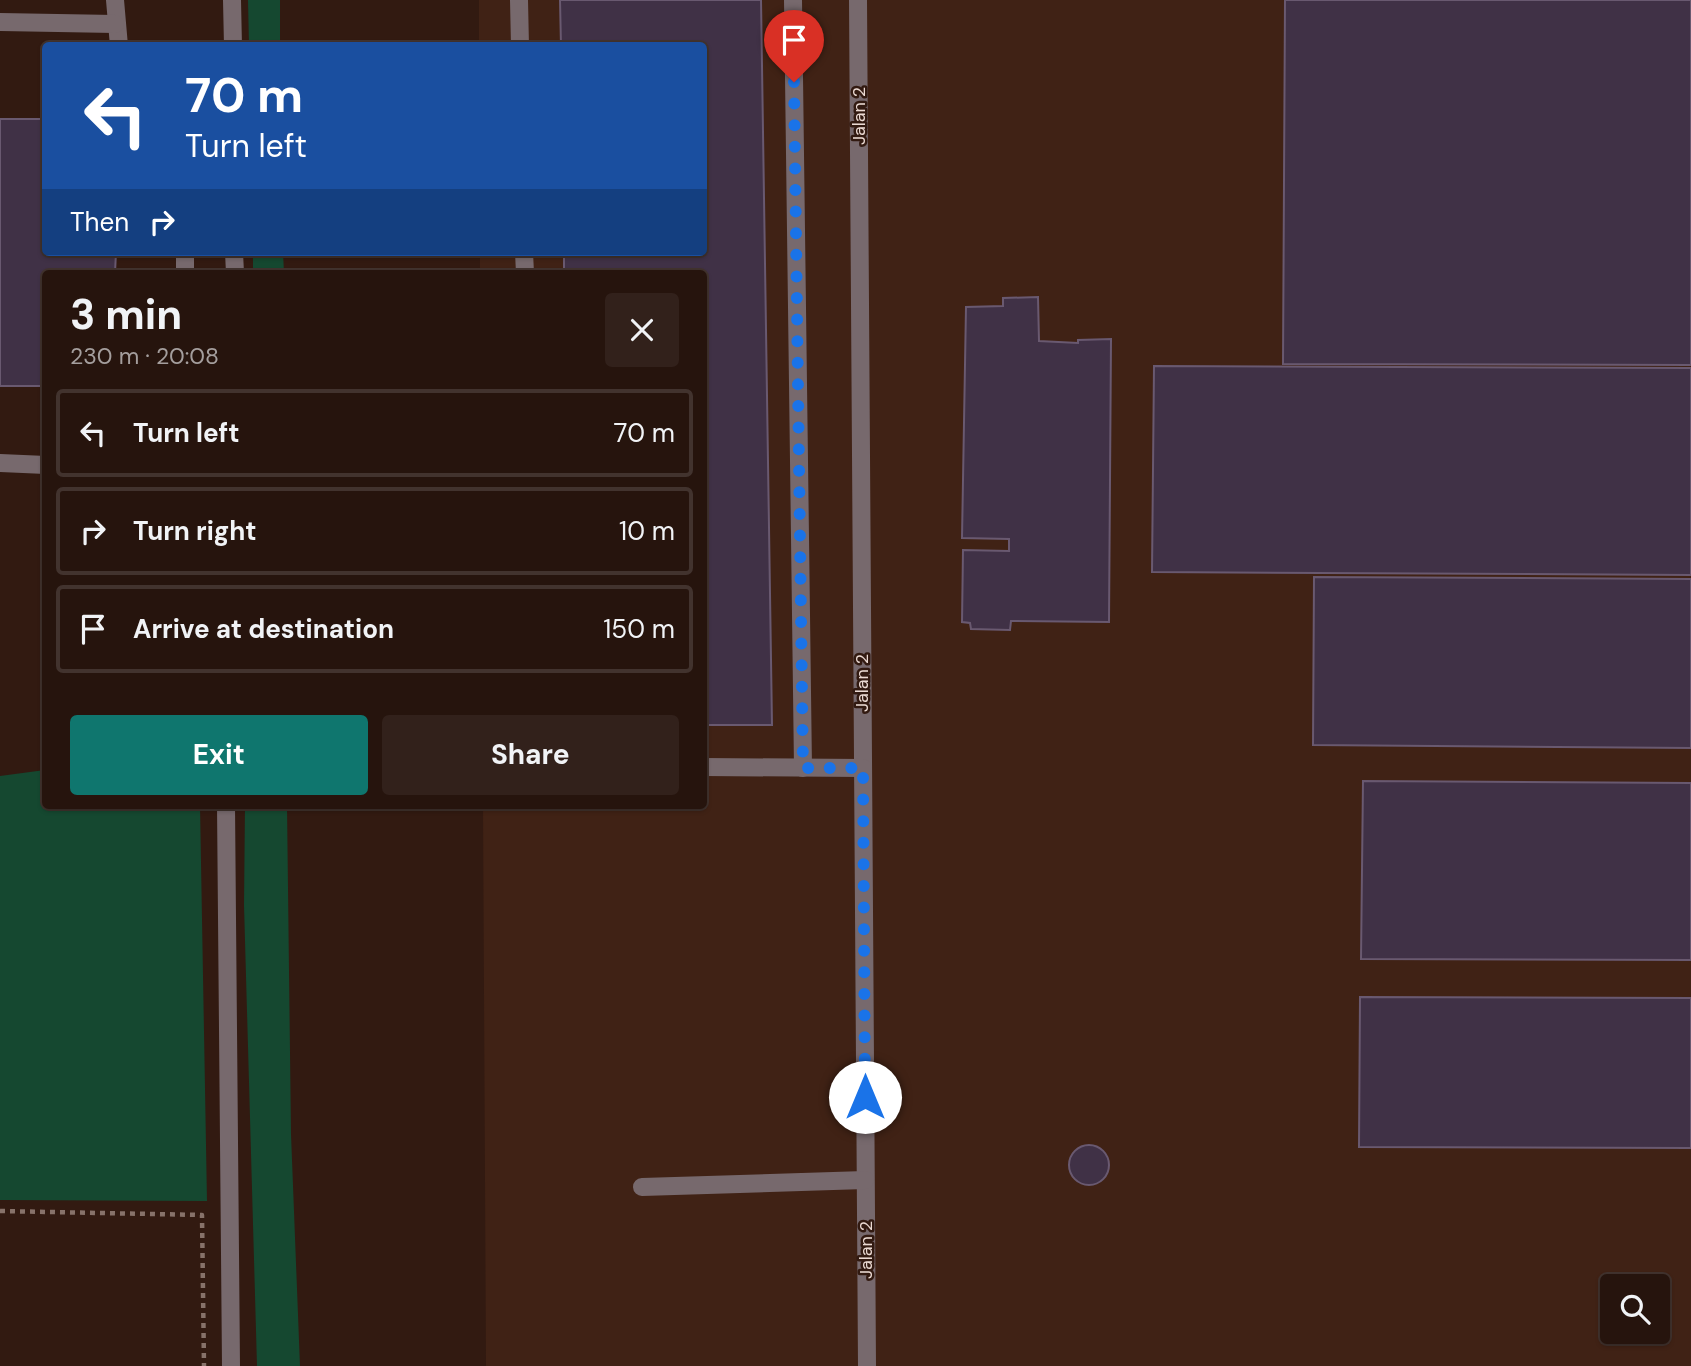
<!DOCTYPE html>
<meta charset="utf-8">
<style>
:root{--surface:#26140d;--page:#32211b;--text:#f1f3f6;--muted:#a49e9d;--line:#42332e;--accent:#0f766e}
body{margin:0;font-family:"DM Sans",sans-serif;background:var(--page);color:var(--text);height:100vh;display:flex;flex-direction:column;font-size:26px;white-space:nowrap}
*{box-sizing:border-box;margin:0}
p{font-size:23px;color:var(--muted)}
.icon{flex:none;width:38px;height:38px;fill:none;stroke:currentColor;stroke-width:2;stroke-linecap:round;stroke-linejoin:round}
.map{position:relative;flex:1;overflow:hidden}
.sheet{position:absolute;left:42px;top:270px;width:665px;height:539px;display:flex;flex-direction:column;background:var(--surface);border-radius:7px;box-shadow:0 2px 5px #0004,0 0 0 2px var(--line)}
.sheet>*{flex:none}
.banner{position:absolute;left:42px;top:42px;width:665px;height:214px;border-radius:7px;box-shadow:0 2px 5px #0004,0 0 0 2px var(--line);background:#1a4fa0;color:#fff;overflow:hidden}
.controls{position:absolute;left:1600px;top:1274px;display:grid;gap:14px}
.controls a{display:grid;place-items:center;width:70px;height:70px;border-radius:7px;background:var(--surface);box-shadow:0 2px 5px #0004,0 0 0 2px var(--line);font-size:35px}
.pin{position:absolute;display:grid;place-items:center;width:60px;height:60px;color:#fff;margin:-72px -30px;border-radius:50% 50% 50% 0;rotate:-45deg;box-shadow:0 0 7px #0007}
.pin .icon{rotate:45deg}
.me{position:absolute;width:77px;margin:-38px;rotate:0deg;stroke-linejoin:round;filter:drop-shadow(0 0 5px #0008)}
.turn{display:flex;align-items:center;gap:24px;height:147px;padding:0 28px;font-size:32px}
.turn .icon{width:91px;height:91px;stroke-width:2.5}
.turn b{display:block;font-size:49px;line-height:60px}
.then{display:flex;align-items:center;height:66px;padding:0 28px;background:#0003;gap:14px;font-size:26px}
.round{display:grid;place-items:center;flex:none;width:74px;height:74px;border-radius:7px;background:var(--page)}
.headline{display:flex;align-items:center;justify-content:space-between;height:119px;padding:0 28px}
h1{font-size:42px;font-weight:700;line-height:52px}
.cta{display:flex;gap:14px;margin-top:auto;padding:14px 28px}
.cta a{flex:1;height:80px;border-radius:7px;background:var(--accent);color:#fff;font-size:28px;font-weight:700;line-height:80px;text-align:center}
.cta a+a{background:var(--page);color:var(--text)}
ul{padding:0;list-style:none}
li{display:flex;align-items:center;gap:21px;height:88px;margin:0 14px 10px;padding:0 14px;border:4px solid var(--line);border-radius:7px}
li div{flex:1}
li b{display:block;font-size:26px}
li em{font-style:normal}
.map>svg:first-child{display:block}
.built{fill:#402215;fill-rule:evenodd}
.green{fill:#154830}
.building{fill:#403146;stroke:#695970;stroke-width:2}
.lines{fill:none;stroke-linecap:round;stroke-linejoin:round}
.path{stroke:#87726a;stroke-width:4.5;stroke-dasharray:5 5;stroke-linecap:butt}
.minor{stroke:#77696d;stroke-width:18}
.route{stroke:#1a73e8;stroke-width:12;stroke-dasharray:0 21.6}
.labels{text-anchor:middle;stroke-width:5;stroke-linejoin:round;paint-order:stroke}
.street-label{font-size:18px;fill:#ebdad3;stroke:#321a11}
</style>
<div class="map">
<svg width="1691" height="1366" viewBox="0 0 1691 1366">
<rect width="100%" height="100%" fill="#321a11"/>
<path class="built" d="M479,0H1691V1366H486L483,805H704V273H480V252H704V46L479,45ZM1612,1286H1657V1332H1612Z"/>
<g class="green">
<polygon points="248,0 280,0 280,45 249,45"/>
<polygon points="253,252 283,252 284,273 253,273"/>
<polygon points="45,770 46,805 200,805 207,1201 0,1200 0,776"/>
<polygon points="245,805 287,805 291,1134 300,1366 257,1366 244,905"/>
</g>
<g class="building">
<polygon points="560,0 761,0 772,725 704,725 704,273 564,273 564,252 704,252 704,46 561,46"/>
<polygon points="1285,0 1691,0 1691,365 1283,364"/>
<polygon points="0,119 46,119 46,252 116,252 115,273 46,273 46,386 0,386"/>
<polygon points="1038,297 1039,341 1078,343 1078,340 1111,339 1109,622 1011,621 1010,630 971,629 970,623 962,622 963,550 1009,551 1009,539 962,538 966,307 1003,306 1003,298"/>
<polygon points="1154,366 1691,368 1691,575 1152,572"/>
<polygon points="1314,577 1691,579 1691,748 1313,745"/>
<polygon points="1363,781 1691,783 1691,960 1361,959"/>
<polygon points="1360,997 1691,998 1691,1148 1359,1147"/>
<circle cx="1089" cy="1165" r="20"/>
</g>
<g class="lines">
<polyline class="path" points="0,1211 202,1215 204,1366"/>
<g class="minor">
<polyline points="115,0 119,46"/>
<polyline points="232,0 233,46"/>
<polyline points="519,0 520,46"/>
<polyline points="793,0 803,768"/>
<polyline points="858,0 867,1366"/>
<polyline points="0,22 115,24"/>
<polyline points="185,252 185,273"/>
<polyline points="234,252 235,273"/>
<polyline points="524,252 525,273"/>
<polyline points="0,463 46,465"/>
<polyline points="704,767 863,768"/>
<polyline points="226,805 231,1366"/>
<polyline points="642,1187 865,1180"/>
</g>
</g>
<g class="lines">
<polyline class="route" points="794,82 803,768 863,768 865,1097"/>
</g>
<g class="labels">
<g class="street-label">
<text transform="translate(859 116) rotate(-90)" y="6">Jalan 2</text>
<text transform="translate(862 683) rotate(-90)" y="6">Jalan 2</text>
<text transform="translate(866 1250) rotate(-90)" y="6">Jalan 2</text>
</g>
</g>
</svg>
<div class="controls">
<a><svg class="icon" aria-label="search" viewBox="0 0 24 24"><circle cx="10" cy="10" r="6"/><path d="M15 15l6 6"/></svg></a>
</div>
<div class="pin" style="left:794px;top:82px;background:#d93025"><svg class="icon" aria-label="arrive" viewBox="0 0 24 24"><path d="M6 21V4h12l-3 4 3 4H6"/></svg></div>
<svg class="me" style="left:865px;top:1097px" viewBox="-20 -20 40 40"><circle r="19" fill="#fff"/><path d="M0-13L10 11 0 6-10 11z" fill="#1a73e8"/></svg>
<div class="banner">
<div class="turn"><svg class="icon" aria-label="left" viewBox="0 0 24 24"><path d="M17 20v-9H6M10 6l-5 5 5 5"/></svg><div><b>70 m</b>Turn left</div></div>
<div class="then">Then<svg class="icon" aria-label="right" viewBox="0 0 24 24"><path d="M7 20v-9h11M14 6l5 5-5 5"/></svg></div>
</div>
<section class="sheet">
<div class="headline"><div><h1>3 min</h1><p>230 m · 20:08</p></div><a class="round"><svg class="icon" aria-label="close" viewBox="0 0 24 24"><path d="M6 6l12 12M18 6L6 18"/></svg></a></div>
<ul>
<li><svg class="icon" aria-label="left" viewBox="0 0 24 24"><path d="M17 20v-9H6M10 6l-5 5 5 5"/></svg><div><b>Turn left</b></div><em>70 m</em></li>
<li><svg class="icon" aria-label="right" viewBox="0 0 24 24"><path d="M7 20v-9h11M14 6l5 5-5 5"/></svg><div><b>Turn right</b></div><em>10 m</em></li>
<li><svg class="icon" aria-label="arrive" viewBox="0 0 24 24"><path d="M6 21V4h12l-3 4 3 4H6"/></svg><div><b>Arrive at destination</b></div><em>150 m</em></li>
</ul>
<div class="cta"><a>Exit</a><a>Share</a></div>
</section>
</div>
